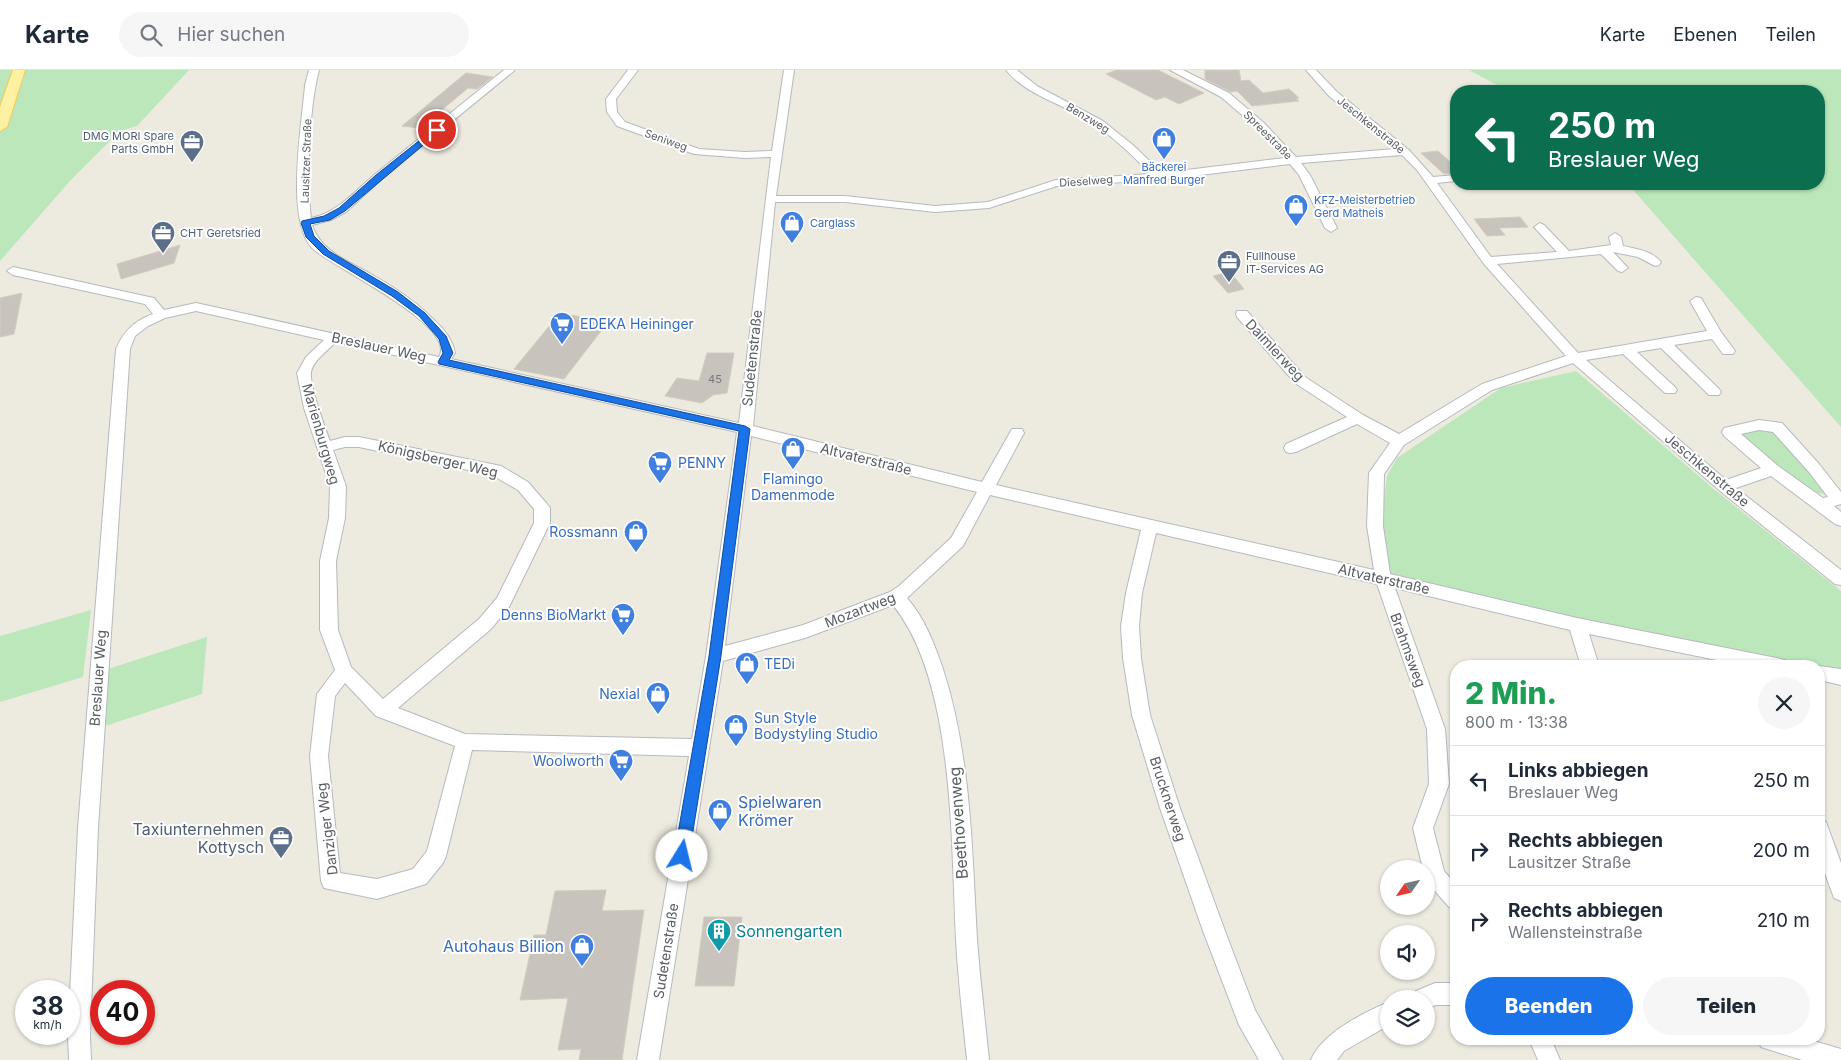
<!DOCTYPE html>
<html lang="de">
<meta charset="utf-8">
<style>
:root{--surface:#fff;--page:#f6f6f7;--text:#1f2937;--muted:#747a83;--line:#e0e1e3;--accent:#1a73e8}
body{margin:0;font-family:Inter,sans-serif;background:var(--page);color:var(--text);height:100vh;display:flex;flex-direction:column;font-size:19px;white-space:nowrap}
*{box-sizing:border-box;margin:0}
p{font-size:16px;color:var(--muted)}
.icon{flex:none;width:28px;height:28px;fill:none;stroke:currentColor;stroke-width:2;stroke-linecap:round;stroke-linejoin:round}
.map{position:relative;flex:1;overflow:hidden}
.sheet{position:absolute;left:1450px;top:590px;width:375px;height:385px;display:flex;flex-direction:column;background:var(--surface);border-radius:20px;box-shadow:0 1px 4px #0004}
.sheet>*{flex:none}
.hud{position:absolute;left:1450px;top:15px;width:375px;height:105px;border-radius:20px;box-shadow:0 1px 4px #0004;background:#0b6e4f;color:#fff;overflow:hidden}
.needle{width:32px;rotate:236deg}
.buttons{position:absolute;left:1380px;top:790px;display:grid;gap:10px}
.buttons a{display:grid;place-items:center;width:55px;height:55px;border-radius:50%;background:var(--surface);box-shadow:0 1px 4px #0004;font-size:25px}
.speed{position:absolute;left:15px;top:910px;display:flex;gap:10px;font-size:25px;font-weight:700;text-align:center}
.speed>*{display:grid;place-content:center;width:65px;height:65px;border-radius:50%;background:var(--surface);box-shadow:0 1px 4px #0004;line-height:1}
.speed small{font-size:12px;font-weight:400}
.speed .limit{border:8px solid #d22;background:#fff;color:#111}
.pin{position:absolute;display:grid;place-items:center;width:42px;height:42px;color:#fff;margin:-21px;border:2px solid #fff;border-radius:50%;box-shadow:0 1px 5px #0007}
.me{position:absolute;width:55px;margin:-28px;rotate:9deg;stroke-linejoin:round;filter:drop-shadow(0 0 4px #0008)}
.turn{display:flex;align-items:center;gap:18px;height:105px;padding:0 15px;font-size:22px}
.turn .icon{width:65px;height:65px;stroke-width:2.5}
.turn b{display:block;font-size:35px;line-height:42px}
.round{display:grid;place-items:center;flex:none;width:52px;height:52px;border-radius:26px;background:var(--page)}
.summary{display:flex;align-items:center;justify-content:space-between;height:85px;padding:0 15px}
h1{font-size:30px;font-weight:800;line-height:38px;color:#1e9e55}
.button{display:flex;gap:10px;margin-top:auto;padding:10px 15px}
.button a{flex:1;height:58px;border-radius:30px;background:var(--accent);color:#fff;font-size:20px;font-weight:800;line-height:58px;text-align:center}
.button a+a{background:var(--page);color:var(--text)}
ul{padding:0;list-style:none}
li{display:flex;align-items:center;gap:15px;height:70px;padding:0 15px;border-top:1px solid var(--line)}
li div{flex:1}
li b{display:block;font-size:19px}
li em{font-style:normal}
header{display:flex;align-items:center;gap:30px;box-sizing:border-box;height:70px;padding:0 25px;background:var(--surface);border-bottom:1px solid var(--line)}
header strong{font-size:24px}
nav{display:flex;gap:28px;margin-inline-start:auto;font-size:18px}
.search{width:350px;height:45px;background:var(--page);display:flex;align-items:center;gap:12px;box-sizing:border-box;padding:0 18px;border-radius:28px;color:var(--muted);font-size:19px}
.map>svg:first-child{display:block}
.green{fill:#bbe7bb}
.building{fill:#c8c4bd;stroke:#d2ccbe}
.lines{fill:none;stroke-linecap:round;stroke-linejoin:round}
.minor-casing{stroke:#b6b9be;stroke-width:2}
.major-casing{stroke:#f9ca4e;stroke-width:2}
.minor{fill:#fff;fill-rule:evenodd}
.major{fill:#fff1a3;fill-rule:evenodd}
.route{fill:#1a73e8;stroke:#114b97}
.labels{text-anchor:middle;stroke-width:4;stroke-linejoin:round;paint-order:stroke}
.far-street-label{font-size:11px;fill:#595d62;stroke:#fff}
.far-service-label{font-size:11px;fill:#4e5e75;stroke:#fff;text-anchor:start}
.far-shop-label{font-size:11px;fill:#366cbe;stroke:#fff;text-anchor:start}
.number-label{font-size:11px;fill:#757779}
.shop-label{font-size:14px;fill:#366cbe;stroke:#fff;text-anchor:start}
.street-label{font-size:14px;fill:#595d62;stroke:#fff}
.near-shop-label{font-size:16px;fill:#366cbe;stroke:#fff;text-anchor:start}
.near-street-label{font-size:16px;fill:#595d62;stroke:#fff}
.near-service-label{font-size:16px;fill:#4e5e75;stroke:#fff;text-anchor:end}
.near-culture-label{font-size:16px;fill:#0d838f;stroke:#fff;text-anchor:start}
</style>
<header>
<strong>Karte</strong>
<div class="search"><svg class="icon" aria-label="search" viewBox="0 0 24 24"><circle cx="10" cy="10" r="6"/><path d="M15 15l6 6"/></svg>Hier suchen</div>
<nav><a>Karte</a><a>Ebenen</a><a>Teilen</a></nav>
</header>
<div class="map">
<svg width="1841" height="990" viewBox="0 0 1841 990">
<rect width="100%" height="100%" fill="#edeae0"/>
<g class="green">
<polygon points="0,0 189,0 137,56 120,61 69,112 0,191"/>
<polygon points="1469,0 1841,0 1841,357 1628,114 1819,114 1819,21 1508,21"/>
<polygon points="1576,301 1715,420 1841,521 1841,601 1577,548 1387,504 1381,457 1387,406 1397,388 1501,318"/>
<path d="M1761,360L1776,363L1828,424C1801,425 1763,384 1743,367L1742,364Z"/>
<polygon points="91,540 83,607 0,632 0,566"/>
<polygon points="207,567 202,624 102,657 105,600"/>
</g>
<g class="building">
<polygon points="1117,0 1158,0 1204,23 1179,34 1165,27 1156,30 1106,4"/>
<polygon points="1205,0 1239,0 1241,11 1249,10 1263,23 1289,19 1299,28 1296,29 1299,31 1252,36 1237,21 1231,22 1205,9"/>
<polygon points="466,3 493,7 477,19 468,18 431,49 439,50 427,59 402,56"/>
<polygon points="1438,81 1456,97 1456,103 1444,104 1421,83"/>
<polygon points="1520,147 1528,157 1499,158 1505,165 1487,166 1474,149"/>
<polygon points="180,175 174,193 121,209 117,194"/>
<polygon points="1230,202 1244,219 1228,223 1213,206"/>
<polygon points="22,223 14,264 0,267 0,228"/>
<polygon points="560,243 608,252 564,309 514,299"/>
<polygon points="707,283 734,283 727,323 713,325 702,333 665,326 677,308 699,311"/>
<polygon points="606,820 602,841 644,840 622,990 579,990 581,979 558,980 568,928 520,930 534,865 546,865 555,821"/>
<polygon points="704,847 742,847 734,916 695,916"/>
</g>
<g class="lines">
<defs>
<g id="minor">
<path d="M309,0H319C309,39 306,108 311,148C340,142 356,119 379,101C421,67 462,34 504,0H515L383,108L346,142L331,150L312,155C322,184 352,192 376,207C397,219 418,233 435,251C444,259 453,270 455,283L451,289L739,353L771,87L745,88L694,84L617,56L607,42L606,29L628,0H638L616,29L617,42L625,52L699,79L745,82L772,81L784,0H794L776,126H845L935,136L988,132L1056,110L1150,104C1130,82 1108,62 1082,47C1057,32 1025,24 1006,0H1017L1037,16L1103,51L1134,76L1162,103L1285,88L1256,57L1221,27L1170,0H1183L1229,23L1264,53L1296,87L1395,79L1329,26L1306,0H1316L1337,22L1409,80L1433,107L1456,105V111L1437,113L1491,187L1557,182L1534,157L1540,153L1544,155L1569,181L1611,175L1609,167L1615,163L1621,167L1623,176C1637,179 1652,181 1661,192L1659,195L1655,196L1638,187L1613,182L1628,198L1622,202L1618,201L1601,184L1497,194L1578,283L1707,261L1690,231L1696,227L1701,228L1721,262L1735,281L1733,284H1723L1712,269L1674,275L1719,319L1721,322L1719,325H1709L1661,278L1637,282L1675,317L1677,320L1675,323H1665L1623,284L1586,290L1726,410L1761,398L1724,366L1722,362L1724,358L1759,350L1782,353L1819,394L1841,422V434L1834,436L1841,442V456L1835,454L1771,406L1736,418L1841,500V515L1835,514L1719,420L1573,293L1492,320L1404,375L1384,404L1383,456L1390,504L1577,548L1781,589L1787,591L1790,596H1746L1589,564L1599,596H1581L1570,560L1395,518L1445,659L1449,714L1433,758L1444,801L1456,815V840L1449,837L1428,813L1426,799H1423L1413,758L1429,714L1427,659L1377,514L1156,463L1142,523L1139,556L1141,588L1150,645L1180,738L1225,861L1255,940L1283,990H1259L1239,955L1203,861L1160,738L1132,645L1123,588L1121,556L1126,523L1141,460L990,425L963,476L907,528C925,549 934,573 943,599C971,686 972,779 977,869C980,909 985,950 989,990H967C963,950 958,909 956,869C951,774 955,611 893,535L805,568L723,591L659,990H637L689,686L472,680L446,786L443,793L426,814L377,829L324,818L321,811L310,686L317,624L335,600L320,560V491L329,448L330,416L304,338L297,303L306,287L324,270L196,241L165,248L148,256L135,266L130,279L98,758L90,966L91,990H69L68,966L78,758L116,279C124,261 134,251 153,244L145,234L13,205L7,201L13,197L149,227L154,228L164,240L196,233L439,287C459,255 329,196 312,178C285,149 302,54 305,15ZM1402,85L1417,100L1484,194L1566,286L1482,314L1399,364L1363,345L1305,307L1247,241H1237L1236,244L1237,247L1295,313L1347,347L1286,374L1284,378L1286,382L1291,383L1296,382L1357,354L1390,373L1369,403L1367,456L1374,500L996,415L1024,363L1022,359H1012L982,412L753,356L775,132H845L935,142L989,138L1057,116L1159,110L1290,94L1299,105L1325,158L1331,162L1337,158L1310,105L1301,93ZM336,272L737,362L706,586L692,669L465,664L398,638L491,559L509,537L550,453V438L547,434L528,412L501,396L359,367H345L330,371C325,358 309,314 311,302C313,291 328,280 336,272ZM1759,360L1773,362L1809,402L1828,427L1823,428L1778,396L1741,364ZM751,366L977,422L951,468L899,516L890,522L803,555L725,576ZM345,377H359L492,405L518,420L534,439V453L497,528L479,549L383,629L351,597L338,560L336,491L345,448L346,416L333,380ZM345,613L376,646L455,676L427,781L413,799L377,809L340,803L328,686L335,626Z"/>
<polygon points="1817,596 1819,596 1841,599 1841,615 1819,610 1819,596"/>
<polygon points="1819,750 1826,752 1841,793 1841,831 1834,828 1819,787"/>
<polygon points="1435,913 1456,913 1456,935 1436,935 1426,939 1426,929 1413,929 1416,921"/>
<path d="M1389,932V955L1344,981L1337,990H1311C1322,963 1363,943 1389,932Z"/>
<polygon points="1529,969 1551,969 1560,990 1538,990"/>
<polygon points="1758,969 1807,969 1841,979 1841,990 1802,990 1761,977"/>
</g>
<polygon id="major" points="13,0 25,0 7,57 0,61 0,37"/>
</defs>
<use href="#minor" class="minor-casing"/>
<use href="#major" class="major-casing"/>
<use href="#minor" class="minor"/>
<use href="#major" class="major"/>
</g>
<polygon class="route" points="435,58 441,60 345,141 330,150 310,154 314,166 329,181 398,222 425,243 446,266 453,283 449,290 745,356 750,359 721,586 689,786 686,791 682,793 677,791 674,786 709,586 739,361 439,294 438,292 443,283 439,269 419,246 392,226 323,184 306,167 301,153 302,151 324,146 339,138 376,105"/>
<defs>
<symbol id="shop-pin" viewBox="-11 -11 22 30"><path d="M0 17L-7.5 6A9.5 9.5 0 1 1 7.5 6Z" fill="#3f7fe0" stroke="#fff"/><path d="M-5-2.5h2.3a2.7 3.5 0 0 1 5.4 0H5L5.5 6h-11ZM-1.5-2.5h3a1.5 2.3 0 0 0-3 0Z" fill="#fff"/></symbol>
<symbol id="office-pin" viewBox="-11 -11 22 30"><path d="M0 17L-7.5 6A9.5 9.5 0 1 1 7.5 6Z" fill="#5c6f8a" stroke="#fff"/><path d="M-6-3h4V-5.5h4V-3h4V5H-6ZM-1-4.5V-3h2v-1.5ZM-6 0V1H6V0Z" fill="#fff"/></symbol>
<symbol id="supermarket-pin" viewBox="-11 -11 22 30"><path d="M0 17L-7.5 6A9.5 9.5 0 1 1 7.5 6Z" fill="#3f7fe0" stroke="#fff"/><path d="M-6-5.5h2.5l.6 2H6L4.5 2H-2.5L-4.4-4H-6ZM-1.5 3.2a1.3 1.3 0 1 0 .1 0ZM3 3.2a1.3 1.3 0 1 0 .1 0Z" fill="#fff"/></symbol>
<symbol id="building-pin" viewBox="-11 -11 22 30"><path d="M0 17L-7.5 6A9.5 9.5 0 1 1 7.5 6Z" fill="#0f9aa8" stroke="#fff"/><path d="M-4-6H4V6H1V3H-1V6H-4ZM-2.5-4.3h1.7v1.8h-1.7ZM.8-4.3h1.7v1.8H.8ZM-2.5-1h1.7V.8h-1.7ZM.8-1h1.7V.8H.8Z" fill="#fff"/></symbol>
</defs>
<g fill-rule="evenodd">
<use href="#shop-pin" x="1150" y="55" width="28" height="38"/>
<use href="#office-pin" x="178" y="58" width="28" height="38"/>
<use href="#shop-pin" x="1282" y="122" width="28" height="38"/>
<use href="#shop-pin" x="778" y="139" width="28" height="38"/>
<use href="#office-pin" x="149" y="149" width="28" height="38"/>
<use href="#office-pin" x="1215" y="178" width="28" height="38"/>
<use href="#supermarket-pin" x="548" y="240" width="28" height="38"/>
<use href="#shop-pin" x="779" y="365" width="28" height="38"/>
<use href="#supermarket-pin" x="646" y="379" width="28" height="38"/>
<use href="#shop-pin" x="622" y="448" width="28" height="38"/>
<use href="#supermarket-pin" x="609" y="531" width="28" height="38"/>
<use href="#shop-pin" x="733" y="580" width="28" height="38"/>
<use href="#shop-pin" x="644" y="610" width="28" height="38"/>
<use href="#shop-pin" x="722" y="642" width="28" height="38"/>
<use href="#supermarket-pin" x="607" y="677" width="28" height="38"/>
<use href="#shop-pin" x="706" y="727" width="28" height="38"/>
<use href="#office-pin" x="267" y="754" width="28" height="38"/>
<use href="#building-pin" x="705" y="847" width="28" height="38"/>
<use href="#shop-pin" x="568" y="862" width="28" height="38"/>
</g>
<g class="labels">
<g class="far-street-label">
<text transform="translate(1088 48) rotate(31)" y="4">Benzweg</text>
<text transform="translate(1371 55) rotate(39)" y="4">Jeschkenstraße</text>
<text transform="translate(1268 65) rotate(45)" y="4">Spreestraße</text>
<text transform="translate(666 70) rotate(20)" y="4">Seniweg</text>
<text transform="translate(306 91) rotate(-88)" y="4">Lausitzer Straße</text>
<text transform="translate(1086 111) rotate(-4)" y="4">Dieselweg</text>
</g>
<g class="far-service-label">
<text x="174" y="70" text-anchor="end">DMG MORI Spare<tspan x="174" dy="13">Parts GmbH</tspan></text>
<text x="180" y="167">CHT Geretsried</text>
<text x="1246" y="190">Fullhouse<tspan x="1246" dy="13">IT-Services AG</tspan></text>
</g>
<g class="far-shop-label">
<text x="1164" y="101" text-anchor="middle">Bäckerei<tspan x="1164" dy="13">Manfred Burger</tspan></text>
<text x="1314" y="134">KFZ-Meisterbetrieb<tspan x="1314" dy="13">Gerd Matheis</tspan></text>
<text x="810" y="157">Carglass</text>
</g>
<g class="number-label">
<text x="715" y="313">45</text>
</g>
<g class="shop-label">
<text x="580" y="259">EDEKA Heininger</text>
<text x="678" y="398">PENNY</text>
<text x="793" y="414" text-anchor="middle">Flamingo<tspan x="793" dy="16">Damenmode</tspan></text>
<text x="618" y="467" text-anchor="end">Rossmann</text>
<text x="606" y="550" text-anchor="end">Denns BioMarkt</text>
<text x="764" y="599">TEDi</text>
<text x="640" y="629" text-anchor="end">Nexial</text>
<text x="754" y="653">Sun Style<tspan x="754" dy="16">Bodystyling Studio</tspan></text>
<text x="604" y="696" text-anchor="end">Woolworth</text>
</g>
<g class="street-label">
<text transform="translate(379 277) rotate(12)" y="5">Breslauer Weg</text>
<text transform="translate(1275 280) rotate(47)" y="5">Daimlerweg</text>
<text transform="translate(752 288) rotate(-84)" y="5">Sudetenstraße</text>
<text transform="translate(321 364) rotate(74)" y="5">Marienburgweg</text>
<text transform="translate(438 389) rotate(13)" y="5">Königsberger Weg</text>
<text transform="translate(866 389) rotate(14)" y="5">Altvaterstraße</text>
<text transform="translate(1707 400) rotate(40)" y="5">Jeschkenstraße</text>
<text transform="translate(1384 509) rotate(13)" y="5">Altvaterstraße</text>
<text transform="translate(860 540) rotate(-21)" y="5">Mozartweg</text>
<text transform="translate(1408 580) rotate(70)" y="5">Brahmsweg</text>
<text transform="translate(98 608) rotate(-86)" y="5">Breslauer Weg</text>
<text transform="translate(1168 729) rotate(72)" y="5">Brucknerweg</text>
<text transform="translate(327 759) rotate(-97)" y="5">Danziger Weg</text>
<text transform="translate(666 881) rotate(-81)" y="5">Sudetenstraße</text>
</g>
<g class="near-shop-label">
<text x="738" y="738">Spielwaren<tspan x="738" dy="18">Krömer</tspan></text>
<text x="564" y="882" text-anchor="end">Autohaus Billion</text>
</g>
<g class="near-street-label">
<text transform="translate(958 753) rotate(-94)" y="6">Beethovenweg</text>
</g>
<g class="near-service-label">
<text x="264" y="765">Taxiunternehmen<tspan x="264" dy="18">Kottysch</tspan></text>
</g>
<g class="near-culture-label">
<text x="736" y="867">Sonnengarten</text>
</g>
</g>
</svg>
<div class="buttons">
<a><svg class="needle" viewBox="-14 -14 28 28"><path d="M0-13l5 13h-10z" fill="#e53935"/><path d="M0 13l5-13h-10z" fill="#747a83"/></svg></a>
<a><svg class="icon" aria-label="sound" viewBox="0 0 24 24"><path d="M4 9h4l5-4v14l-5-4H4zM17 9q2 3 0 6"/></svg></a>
<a><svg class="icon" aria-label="layers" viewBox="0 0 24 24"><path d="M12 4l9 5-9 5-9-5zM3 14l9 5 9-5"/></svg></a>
</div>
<div class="speed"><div>38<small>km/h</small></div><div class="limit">40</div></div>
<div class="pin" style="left:437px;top:60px;background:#d93025"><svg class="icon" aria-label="arrive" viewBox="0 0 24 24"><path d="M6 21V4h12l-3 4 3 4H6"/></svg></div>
<svg class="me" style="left:682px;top:786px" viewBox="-20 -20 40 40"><circle r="19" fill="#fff"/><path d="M0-13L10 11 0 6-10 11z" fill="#1a73e8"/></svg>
<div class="hud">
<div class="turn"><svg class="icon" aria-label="left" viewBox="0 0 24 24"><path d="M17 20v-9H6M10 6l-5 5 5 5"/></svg><div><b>250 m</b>Breslauer Weg</div></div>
</div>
<section class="sheet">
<div class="summary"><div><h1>2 Min.</h1><p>800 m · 13:38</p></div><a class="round"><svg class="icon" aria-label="close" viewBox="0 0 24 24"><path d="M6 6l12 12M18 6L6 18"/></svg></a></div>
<ul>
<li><svg class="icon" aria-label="left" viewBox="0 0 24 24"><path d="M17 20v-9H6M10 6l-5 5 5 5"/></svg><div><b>Links abbiegen</b><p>Breslauer Weg</p></div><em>250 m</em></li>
<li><svg class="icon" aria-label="right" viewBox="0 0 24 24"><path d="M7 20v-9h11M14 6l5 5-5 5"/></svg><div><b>Rechts abbiegen</b><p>Lausitzer Straße</p></div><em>200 m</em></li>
<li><svg class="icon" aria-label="right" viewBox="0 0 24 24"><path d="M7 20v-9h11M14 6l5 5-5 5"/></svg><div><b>Rechts abbiegen</b><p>Wallensteinstraße</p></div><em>210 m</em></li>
</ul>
<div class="button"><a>Beenden</a><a>Teilen</a></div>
</section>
</div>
